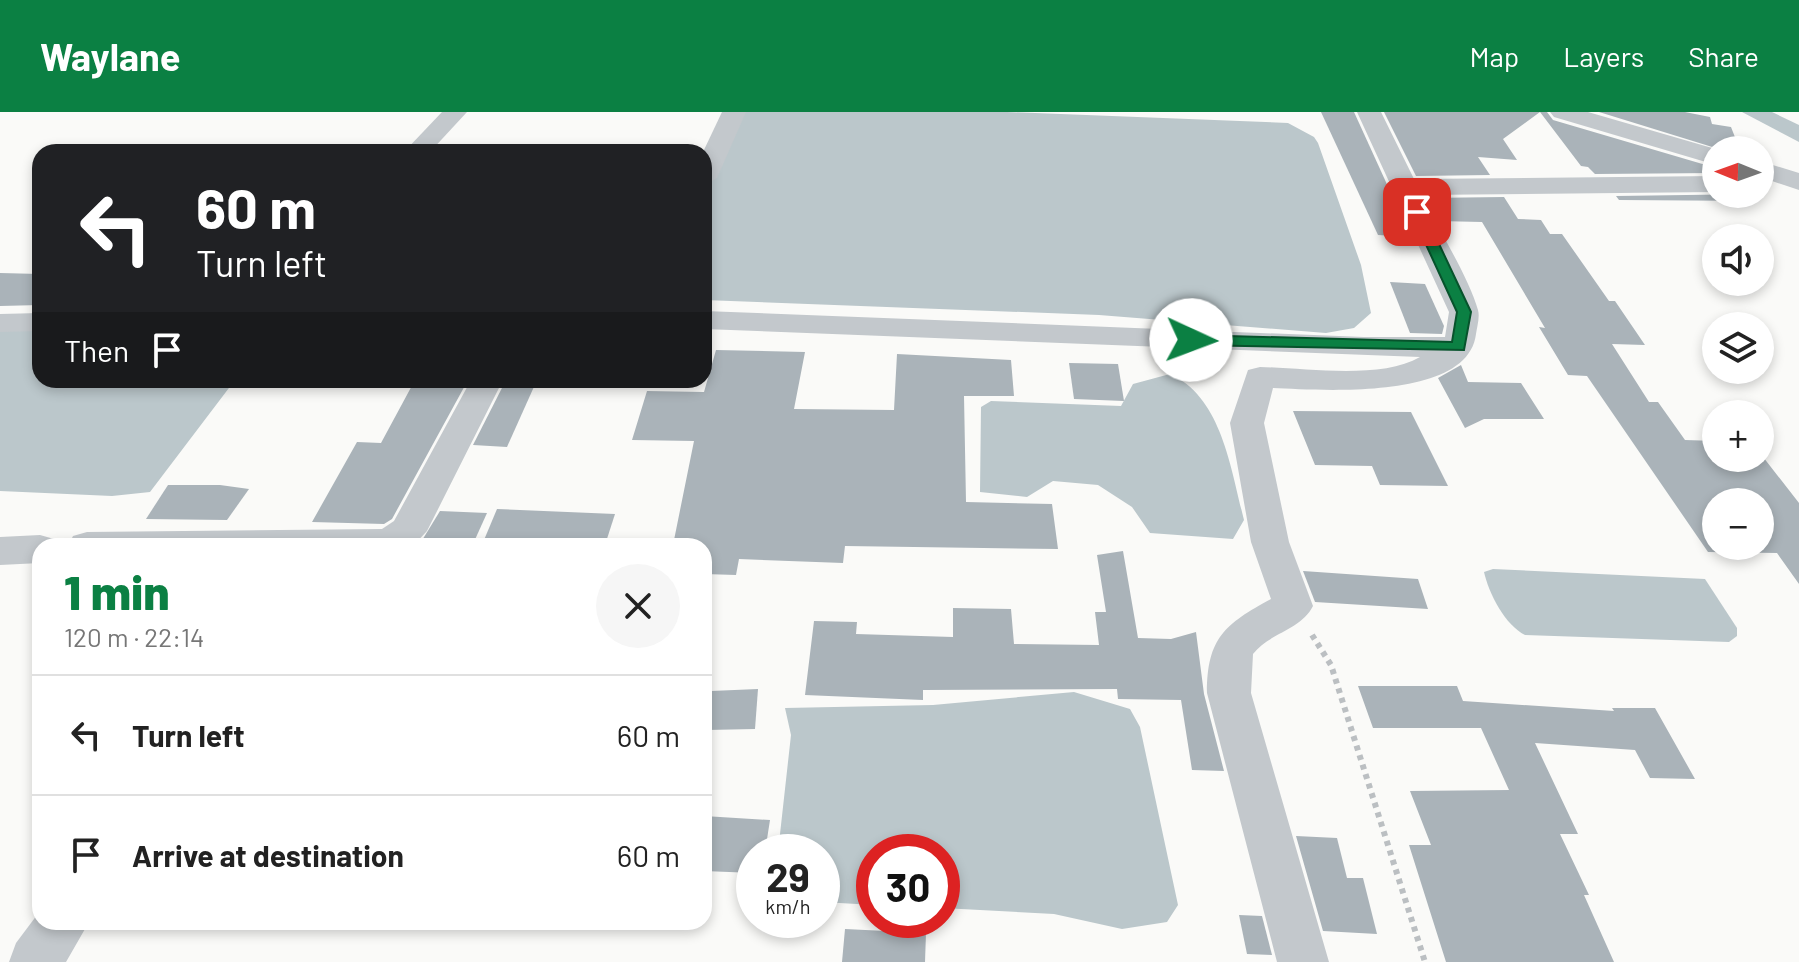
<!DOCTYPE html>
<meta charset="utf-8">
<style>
:root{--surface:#fff;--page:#f6f6f6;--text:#222;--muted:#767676;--line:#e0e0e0;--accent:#0b8043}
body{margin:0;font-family:Barlow,sans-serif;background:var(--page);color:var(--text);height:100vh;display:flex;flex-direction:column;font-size:30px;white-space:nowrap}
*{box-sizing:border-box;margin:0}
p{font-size:26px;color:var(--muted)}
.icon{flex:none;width:44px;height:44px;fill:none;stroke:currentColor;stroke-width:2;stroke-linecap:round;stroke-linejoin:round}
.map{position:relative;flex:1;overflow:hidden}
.sheet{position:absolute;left:32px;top:426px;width:680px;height:392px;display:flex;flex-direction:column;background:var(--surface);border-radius:24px;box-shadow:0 4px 12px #0003}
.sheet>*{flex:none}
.guide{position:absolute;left:32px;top:32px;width:680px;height:244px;border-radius:24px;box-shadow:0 4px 12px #0003;background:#202124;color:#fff;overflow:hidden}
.needle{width:52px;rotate:271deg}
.controls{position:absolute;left:1702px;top:24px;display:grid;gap:16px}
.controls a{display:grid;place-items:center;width:72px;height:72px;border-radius:50%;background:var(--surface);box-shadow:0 4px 12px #0003;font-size:40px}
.speed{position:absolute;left:736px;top:722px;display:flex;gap:16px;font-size:40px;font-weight:700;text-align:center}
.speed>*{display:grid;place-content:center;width:104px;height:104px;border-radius:50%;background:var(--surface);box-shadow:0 4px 12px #0003;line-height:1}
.speed small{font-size:20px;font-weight:400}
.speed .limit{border:12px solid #d22;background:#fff;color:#111}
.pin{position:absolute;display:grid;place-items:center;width:68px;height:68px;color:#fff;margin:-34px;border-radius:16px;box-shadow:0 4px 12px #0006}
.me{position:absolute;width:88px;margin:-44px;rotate:92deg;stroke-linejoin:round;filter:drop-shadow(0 0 6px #0008)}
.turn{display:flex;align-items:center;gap:28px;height:168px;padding:0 32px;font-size:36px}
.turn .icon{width:104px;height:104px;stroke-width:2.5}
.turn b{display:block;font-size:56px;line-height:68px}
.then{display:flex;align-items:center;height:76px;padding:0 32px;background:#0003;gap:16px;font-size:30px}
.round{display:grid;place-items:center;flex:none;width:84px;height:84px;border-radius:42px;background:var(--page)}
.head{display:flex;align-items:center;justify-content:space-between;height:136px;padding:0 32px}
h1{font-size:48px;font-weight:800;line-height:60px;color:var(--accent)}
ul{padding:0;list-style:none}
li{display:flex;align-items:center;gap:24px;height:120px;padding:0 32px;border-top:2px solid var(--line)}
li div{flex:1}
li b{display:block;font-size:30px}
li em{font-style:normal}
header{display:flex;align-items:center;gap:48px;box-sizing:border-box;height:112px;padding:0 40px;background:var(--accent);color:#fff}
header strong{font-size:38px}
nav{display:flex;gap:44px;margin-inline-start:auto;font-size:28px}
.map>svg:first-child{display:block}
.water{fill:#bbc7cb}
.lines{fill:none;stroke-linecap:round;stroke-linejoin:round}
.canal{fill:#bbc7cb;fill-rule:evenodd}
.building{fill:#aab3b9;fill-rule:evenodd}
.path{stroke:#bbbfc2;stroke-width:6;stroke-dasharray:5 5;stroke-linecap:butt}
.street{fill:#c3c8cc;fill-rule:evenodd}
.route{fill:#0b8043;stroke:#07532c;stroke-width:2}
</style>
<header>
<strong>Waylane</strong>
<nav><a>Map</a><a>Layers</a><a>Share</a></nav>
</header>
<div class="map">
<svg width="1799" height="850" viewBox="0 0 1799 850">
<rect width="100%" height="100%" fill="#fafaf8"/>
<g class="water">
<polygon points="745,0 1007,0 1288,11 1314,25 1318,31 1361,153 1371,201 1354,216 1326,221 1099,203 704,188 704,80"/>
<polygon points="0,217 40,218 40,268 235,268 150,380 112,384 0,379"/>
<path d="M1170,262C1222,285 1231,358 1244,408L1233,427L1150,421L1132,395L1098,373L1053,369L1027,385L980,380L981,295L991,289L1121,294L1133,272Z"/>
<path d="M1493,457L1705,467L1737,516V524L1729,530L1525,523C1505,513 1489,482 1484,460Z"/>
<polygon points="1074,580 1130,597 1140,615 1178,793 1167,810 1122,817 1054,802 942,796 942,740 874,740 874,793 822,790 822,740 778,740 791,623 785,596 933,593"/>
</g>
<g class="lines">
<polygon class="canal" points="1742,0 1772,0 1799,13 1799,30"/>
</g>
<g class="building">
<polygon points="1321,0 1354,0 1411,125 1378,123"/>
<polygon points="1384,0 1547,0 1553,8 1716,56 1716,61 1595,62 1588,55 1581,54 1540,0 1503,27 1517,48 1478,45 1490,63 1416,64"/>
<polygon points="1599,0 1685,0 1710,5 1712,12 1731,15 1740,38 1722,38"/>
<polygon points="1757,82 1759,89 1619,88 1616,84"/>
<path d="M1504,85L1518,107L1541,108L1550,122H1562L1609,189H1615L1645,233L1612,232L1649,290H1658L1685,328L1716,329V346H1760V341L1799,391V472L1777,441L1708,440L1587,264L1568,263L1539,215L1545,216L1482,110L1438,109L1426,86ZM1716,390H1760V434H1716Z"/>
<polygon points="0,161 40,162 40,193 0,194"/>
<polygon points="1390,170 1425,172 1444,214 1442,222 1410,221"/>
<polygon points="716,238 805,240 794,297 894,298 897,242 1011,248 1014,284 964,284 966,390 1052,392 1058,437 845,434 843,451 739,447 736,463 704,462 704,433 673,433 694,329 632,328 647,279 704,280"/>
<polygon points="1069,251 1118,252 1124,289 1074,287"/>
<polygon points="1461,253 1468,270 1521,271 1544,307 1484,307 1465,316 1438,266"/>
<polygon points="415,268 468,268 392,407 384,412 312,410 357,330 381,331"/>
<polygon points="506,268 537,268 507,335 473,333"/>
<polygon points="1293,299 1411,300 1448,374 1380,373 1372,354 1315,353"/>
<polygon points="168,373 220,373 249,377 227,408 146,407"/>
<polygon points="497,397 615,402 605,433 484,428"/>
<polygon points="440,399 487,401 473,432 421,430"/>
<polygon points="1123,439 1138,526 1171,527 1196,520 1204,582 1224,659 1192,658 1181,588 1118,587 1117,577 923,578 923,588 805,583 814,509 857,510 856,522 953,525 953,496 1011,497 1014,532 1099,533 1095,500 1106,500 1097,443"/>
<polygon points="1303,459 1418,467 1428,497 1315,490"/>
<polygon points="1358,574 1457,574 1463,589 1614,599 1612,596 1655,596 1695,667 1650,666 1635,638 1535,631 1578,722 1560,722 1589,783 1584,783 1614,850 1446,850 1409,733 1431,733 1410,679 1509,678 1481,616 1373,616"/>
<polygon points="758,577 755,617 707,618 711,579"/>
<polygon points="704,704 770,708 765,740 754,740 754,761 704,759"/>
<polygon points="1296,724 1337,726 1347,766 1363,766 1377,822 1323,819"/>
<polygon points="1239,803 1262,804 1272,843 1247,842"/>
<polygon points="845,817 926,821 925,850 842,850"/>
</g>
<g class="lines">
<polyline class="path" points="1312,523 1331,553 1425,850"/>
<g class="street">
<polygon points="442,0 467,0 430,40 404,40"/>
<polygon points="722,0 746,0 717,66 704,74 703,40"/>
<path d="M1357,0H1381L1414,67L1716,64V80L1421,83C1437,114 1469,166 1478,198C1480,205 1477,215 1476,222C1468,289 1321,278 1273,276L1264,311L1289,430L1313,494C1301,518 1269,521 1253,542L1251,581L1329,850H1277L1207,581C1207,526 1225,512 1271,487L1251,430L1230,311L1248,258L1260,255C1305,256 1381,268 1420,245L704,217V199L1364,225H1445L1449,200Z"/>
<polygon points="1550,0 1588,0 1719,38 1716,38 1716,53 1554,5"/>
<polygon points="1760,49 1799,61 1799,78 1760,65"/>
<polygon points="40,201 40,219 0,220 0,202"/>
<polygon points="471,268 503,268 427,419 413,434 68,434 73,424 87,420 382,417 394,409"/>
<polygon points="40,423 54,427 58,434 40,434 40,451 0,453 0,425"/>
<polygon points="40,799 40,810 89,810 66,850 9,850 16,831"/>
</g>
</g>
<polygon class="route" points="1413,98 1424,100 1471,200 1464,238 1191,233 1184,228 1191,223 1452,230 1457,200 1411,100"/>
</svg>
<div class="controls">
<a><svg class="needle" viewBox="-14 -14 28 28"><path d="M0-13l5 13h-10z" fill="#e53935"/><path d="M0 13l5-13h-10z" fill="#767676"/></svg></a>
<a><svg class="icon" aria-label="sound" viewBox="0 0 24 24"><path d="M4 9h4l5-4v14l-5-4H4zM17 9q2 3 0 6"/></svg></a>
<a><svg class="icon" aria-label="layers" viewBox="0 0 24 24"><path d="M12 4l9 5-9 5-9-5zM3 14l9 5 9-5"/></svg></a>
<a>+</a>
<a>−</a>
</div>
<div class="speed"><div>29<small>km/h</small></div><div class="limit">30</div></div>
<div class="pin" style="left:1417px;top:100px;background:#d93025"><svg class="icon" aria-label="arrive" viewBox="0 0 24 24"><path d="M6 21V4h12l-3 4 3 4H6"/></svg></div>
<svg class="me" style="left:1191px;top:228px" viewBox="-20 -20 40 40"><circle r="19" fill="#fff"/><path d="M0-13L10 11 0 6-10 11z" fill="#0b8043"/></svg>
<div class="guide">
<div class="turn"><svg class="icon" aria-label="left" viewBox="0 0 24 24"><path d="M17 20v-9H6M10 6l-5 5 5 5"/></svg><div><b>60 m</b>Turn left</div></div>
<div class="then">Then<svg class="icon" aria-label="arrive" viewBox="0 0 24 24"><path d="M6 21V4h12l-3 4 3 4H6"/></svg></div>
</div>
<section class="sheet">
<div class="head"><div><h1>1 min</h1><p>120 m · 22:14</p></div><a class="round"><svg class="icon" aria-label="close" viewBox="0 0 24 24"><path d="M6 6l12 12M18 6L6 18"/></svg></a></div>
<ul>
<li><svg class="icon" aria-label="left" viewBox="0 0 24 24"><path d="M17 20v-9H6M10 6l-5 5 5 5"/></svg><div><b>Turn left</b></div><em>60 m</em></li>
<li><svg class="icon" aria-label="arrive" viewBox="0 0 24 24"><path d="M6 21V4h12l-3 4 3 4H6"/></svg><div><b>Arrive at destination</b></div><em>60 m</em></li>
</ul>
</section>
</div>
